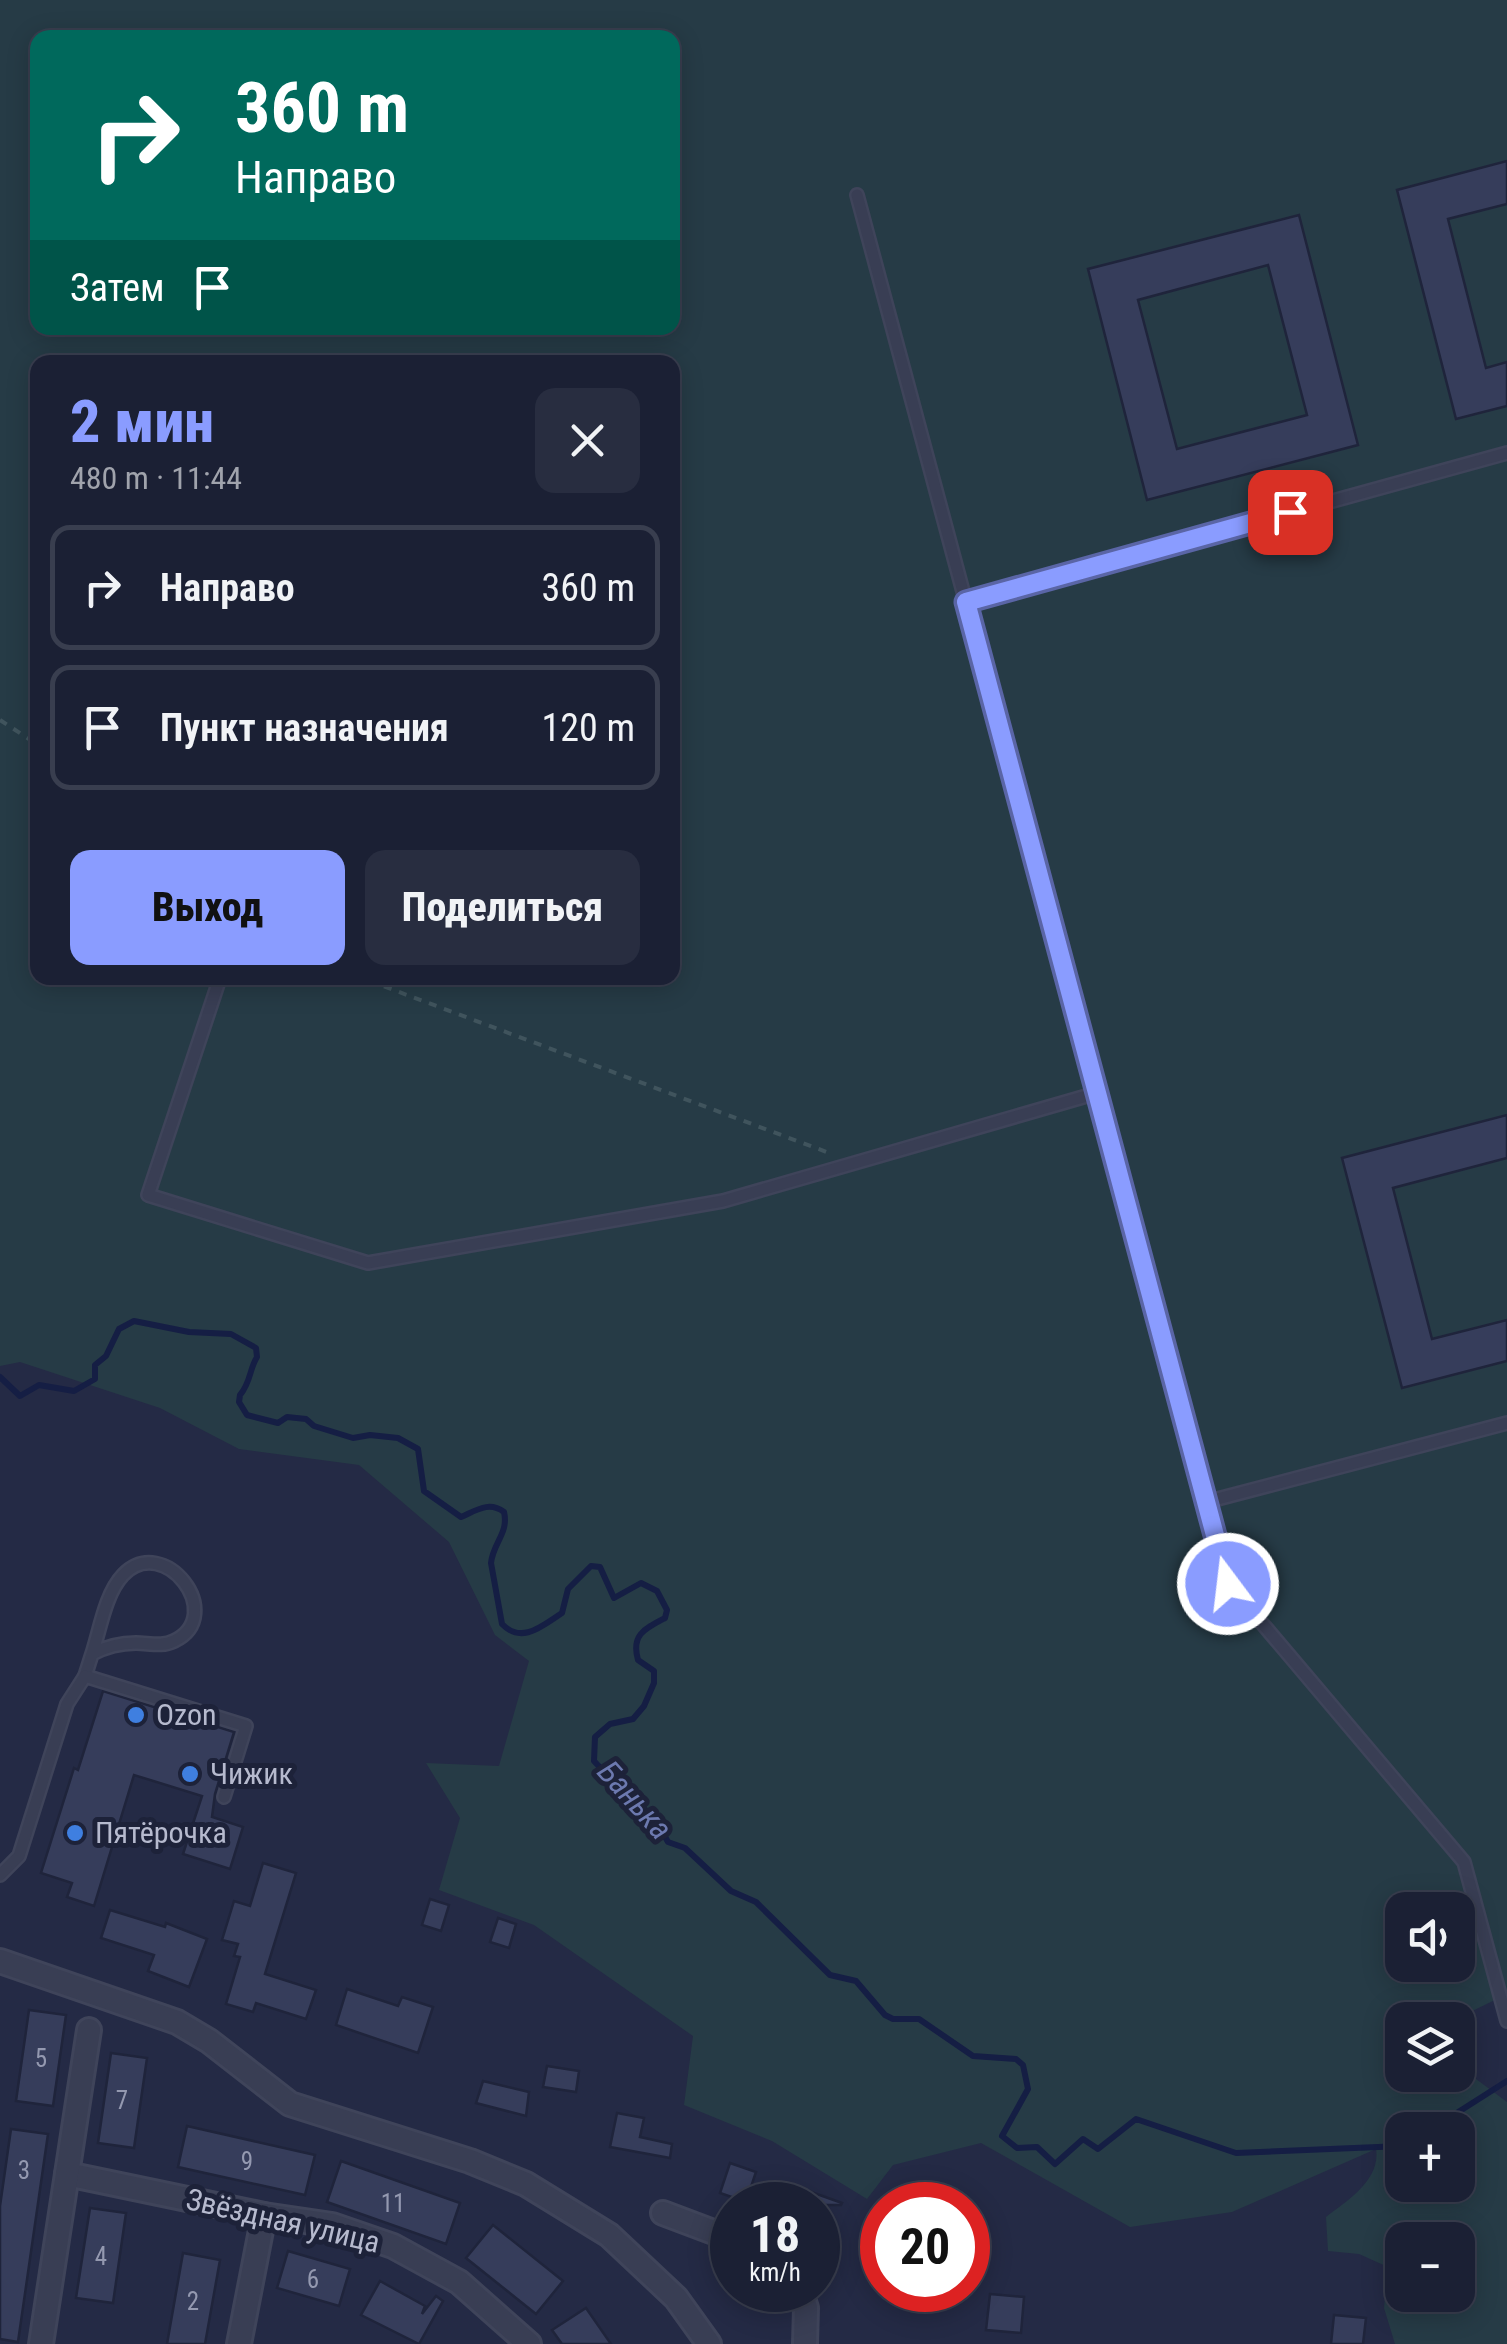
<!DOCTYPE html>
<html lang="ru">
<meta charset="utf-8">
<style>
:root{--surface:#1b2034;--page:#282d40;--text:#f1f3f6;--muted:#a0a3ac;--line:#393e4f;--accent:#8a9cff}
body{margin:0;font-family:"Roboto Condensed",sans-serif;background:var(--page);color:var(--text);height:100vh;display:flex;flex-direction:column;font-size:38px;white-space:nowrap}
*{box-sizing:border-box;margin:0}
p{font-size:32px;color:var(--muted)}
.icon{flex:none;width:55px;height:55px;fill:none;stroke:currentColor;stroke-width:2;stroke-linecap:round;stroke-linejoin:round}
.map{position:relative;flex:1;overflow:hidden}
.details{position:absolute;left:30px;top:355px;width:650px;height:630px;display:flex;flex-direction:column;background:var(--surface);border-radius:20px;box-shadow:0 5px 25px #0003,0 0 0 2px var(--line)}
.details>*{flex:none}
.top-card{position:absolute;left:30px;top:30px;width:650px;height:305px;border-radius:20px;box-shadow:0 5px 25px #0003,0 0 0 2px var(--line);background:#00695c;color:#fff;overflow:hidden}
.fabs{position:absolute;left:1385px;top:1892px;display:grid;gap:20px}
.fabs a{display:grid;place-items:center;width:90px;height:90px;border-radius:20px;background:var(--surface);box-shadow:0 5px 25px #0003,0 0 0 2px var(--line);font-size:50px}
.speed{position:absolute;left:710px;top:2182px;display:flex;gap:20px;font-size:50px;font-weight:700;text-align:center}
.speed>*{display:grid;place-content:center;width:130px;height:130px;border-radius:50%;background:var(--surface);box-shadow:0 5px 25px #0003,0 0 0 2px var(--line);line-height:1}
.speed small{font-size:25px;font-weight:400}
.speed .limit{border:15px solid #d22;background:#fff;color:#111}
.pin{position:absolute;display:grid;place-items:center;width:85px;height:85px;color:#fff;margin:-42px;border-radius:20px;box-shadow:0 5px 15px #0006}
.me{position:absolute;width:110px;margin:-55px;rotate:345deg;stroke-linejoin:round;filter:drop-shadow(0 0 8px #0008)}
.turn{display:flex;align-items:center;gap:35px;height:210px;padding:0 40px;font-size:45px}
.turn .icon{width:130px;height:130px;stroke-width:2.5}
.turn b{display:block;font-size:70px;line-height:85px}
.then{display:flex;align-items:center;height:95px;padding:0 40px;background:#0003;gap:20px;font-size:38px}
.round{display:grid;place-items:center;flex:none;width:105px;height:105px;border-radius:20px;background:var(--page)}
.overview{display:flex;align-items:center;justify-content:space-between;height:170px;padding:0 40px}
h1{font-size:60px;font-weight:800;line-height:75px;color:var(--accent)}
.button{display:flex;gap:20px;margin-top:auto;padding:20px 40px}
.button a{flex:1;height:115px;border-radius:20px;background:var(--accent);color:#111;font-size:40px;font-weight:800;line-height:115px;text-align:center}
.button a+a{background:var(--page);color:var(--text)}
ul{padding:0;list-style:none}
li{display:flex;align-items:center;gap:30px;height:125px;margin:0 20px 15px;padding:0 20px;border:5px solid var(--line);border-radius:20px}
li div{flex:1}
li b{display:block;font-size:38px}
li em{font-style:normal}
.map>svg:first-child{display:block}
.green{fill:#263b46;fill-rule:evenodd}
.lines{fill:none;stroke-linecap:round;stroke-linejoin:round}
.stream{stroke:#151e44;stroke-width:6}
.building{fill:#363d5b;stroke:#1f243b;stroke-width:2.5;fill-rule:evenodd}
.lane-casing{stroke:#3f445a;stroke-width:16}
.street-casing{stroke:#3f445a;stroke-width:28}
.path{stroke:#40545d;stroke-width:4;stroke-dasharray:8 8;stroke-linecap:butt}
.lane{stroke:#393e54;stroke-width:11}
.street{stroke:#393e54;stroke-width:22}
.route-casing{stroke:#5a65a6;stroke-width:25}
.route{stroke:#8a9cff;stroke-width:18}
.shop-dot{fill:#3f7fe0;stroke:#1d2239;stroke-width:4}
.labels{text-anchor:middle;stroke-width:10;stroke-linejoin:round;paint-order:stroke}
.number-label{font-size:25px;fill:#9499b0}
.poi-label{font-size:30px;fill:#b6bace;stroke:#1d2239;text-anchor:start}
.street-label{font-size:30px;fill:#b6bace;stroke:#1d2239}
.water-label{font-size:32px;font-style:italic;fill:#6c79af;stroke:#1d2239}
</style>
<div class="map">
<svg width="1507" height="2344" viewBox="0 0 1507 2344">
<rect width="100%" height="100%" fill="#242a45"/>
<path class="green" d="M0,0H1507V1994L1454,2020H1402V2075H1458V2033L1476,2079L1507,2102V2344H1395L1384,2308L1388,2267L1359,2254L1328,2251L1326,2217C1347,2201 1381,2180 1376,2149L1232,2212L1130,2227L981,2143L893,2165L867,2199L772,2141L684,2105L693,2036L534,1925L439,1890L460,1818L426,1763L499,1766L529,1661L495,1635L449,1542L359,1465L239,1449L160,1408L20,1362L0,1366ZM38,38H672V328H38ZM38,362H672V978H38ZM1402,1910H1458V1965H1402ZM1402,2130H1458V2185H1402ZM1402,2240H1458V2295H1402Z"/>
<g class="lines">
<g class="stream">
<path d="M0,1377L20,1396L39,1385L74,1391L95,1379V1365L106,1356L119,1329L134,1321L189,1332L231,1334L256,1348L257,1357C249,1370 251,1382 240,1395L239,1402L247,1415L278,1423L287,1417L306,1419L314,1426L353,1438L370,1435L398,1438L418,1449L424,1491L461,1517C477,1510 489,1501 504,1512C509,1533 493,1543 491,1563L502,1624C522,1645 543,1625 562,1613L568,1589L591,1566L600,1567L614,1598L641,1583L657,1591L667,1610L665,1618C644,1629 631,1635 638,1660L654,1671V1683L644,1706L633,1719L610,1724L595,1737L594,1761L620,1789L635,1812L659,1826L668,1842L685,1848L731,1891L756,1902L830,1975L856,1981L885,2015L893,2019H919L973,2056L1016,2059L1023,2065L1028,2089L1002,2136L1017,2148L1037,2147L1055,2164L1083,2139L1098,2149L1136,2119L1236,2153L1402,2146"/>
<polyline points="1430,2130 1507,2081"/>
</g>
</g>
<g class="building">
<polygon points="1507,161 1507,204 1448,219 1486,368 1507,362 1507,406 1456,419 1397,190"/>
<path d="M1299,215L1358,445L1147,500L1088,269ZM1268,265L1307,415L1177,449L1138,300Z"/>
<polygon points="1507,1115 1507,1158 1393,1188 1432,1339 1507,1320 1507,1361 1402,1388 1342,1158"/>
<polygon points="103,1691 234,1732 215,1794 212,1817 243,1827 230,1869 183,1854 202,1796 134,1775 94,1906 67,1897 72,1883 41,1873 74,1768 78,1770"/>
<polygon points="263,1863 296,1873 265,1974 316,1990 306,2019 256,2003 253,2012 226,2004 240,1957 234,1956 238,1944 222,1940 234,1901 250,1906"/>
<polygon points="430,1899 449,1905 441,1931 422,1925"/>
<polygon points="110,1910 165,1927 166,1923 207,1939 189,1987 148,1971 154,1955 101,1938"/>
<polygon points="498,1918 516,1924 509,1948 490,1942"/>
<polygon points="347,1989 398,2006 402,1997 433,2007 418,2053 336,2025"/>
<polygon points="29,2010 66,2015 53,2106 16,2101"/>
<polygon points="111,2053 147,2058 134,2148 98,2143"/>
<polygon points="547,2066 579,2071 576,2092 543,2087"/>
<polygon points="483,2081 529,2092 526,2116 476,2103"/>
<polygon points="617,2113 644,2118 640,2137 672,2144 670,2158 610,2147"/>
<polygon points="187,2126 315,2155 305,2195 178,2167"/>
<polygon points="11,2129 48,2134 18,2342 0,2339 0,2206"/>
<polygon points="341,2161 460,2203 446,2244 327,2202"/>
<polygon points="730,2163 756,2172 746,2202 720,2193"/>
<polygon points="786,2183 842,2203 841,2205 778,2205"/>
<polygon points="90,2208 126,2213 113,2303 76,2298"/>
<polygon points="493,2225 563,2281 536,2314 466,2258"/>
<polygon points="288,2251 350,2269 339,2306 277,2288"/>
<polygon points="183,2253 220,2260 205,2344 167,2344"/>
<polygon points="380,2281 425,2306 422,2314 436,2296 443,2301 419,2344 361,2315"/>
<polygon points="990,2294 1024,2297 1021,2333 986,2330"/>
<polygon points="586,2308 611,2344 562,2344 552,2330"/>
<polygon points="1334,2315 1366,2318 1363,2344 1331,2344"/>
</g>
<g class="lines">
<defs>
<g id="lane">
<polyline points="857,195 1228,1583 1464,1862 1507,2021"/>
<polyline points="966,602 1507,453"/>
<polyline points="220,978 148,1195 368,1263 723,1201 1097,1093"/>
<polyline points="1206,1502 1507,1423"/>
<path d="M85,1676L92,1654C107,1646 120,1643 136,1643C149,1643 162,1647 174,1641C228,1615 164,1532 123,1575C105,1594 100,1630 92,1654"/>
<polyline points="0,1875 19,1856 67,1704 85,1676 246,1726 224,1797"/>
</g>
<g id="street">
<polyline points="0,1961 177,2022 209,2041 290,2104 470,2161 526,2184 609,2235 676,2298 709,2344"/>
<polyline points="67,2174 264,2215 332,2225 393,2246 459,2282 529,2344"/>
<polyline points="663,2213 732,2239"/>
<polyline points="800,2290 806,2308 805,2344"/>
<polyline points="41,2344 89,2030"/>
<polyline points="239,2344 264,2215"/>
</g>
</defs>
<use href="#lane" class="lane-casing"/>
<use href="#street" class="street-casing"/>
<g class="path">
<polyline points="0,720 38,745"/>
<polyline points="371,978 375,983 832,1154"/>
</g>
<use href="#lane" class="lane"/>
<use href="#street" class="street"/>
</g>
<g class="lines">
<defs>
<polyline id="route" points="1228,1584 966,602 1290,512"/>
</defs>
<use href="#route" class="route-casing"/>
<use href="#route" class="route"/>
</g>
<g class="shop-dot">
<circle cx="136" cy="1715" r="10"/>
<circle cx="190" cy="1774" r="10"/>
<circle cx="75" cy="1833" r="10"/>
</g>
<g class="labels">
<g class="number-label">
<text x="41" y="2067">5</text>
<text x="122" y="2109">7</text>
<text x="247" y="2170">9</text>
<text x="24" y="2179">3</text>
<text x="393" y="2212">11</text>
<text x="101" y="2265">4</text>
<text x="313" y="2288">6</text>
<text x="193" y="2310">2</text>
</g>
<g class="poi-label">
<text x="156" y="1725">Ozon</text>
<text x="210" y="1784">Чижик</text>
<text x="95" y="1843">Пятёрочка</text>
</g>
<g class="street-label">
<text transform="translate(283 2221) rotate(13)" y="10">Звёздная улица</text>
</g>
<g class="water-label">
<text transform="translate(635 1800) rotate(48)" y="11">Банька</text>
</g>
</g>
</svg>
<div class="fabs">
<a><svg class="icon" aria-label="sound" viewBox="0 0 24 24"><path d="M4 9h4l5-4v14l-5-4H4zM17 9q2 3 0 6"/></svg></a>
<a><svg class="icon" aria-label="layers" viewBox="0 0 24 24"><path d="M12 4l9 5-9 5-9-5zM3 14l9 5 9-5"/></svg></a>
<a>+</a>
<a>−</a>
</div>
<div class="speed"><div>18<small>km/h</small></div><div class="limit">20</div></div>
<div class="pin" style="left:1290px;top:512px;background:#d93025"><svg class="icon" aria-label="arrive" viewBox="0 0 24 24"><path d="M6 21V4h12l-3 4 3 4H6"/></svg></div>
<svg class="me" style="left:1228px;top:1584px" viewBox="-20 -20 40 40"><circle r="17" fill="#8a9cff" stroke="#fff" stroke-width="3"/><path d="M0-11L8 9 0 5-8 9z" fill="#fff"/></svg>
<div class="top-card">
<div class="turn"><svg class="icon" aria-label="right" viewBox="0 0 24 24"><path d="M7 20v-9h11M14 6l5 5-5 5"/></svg><div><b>360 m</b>Направо</div></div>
<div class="then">Затем<svg class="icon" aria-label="arrive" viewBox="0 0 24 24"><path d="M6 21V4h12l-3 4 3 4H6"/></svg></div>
</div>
<section class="details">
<div class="overview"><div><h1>2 мин</h1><p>480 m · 11:44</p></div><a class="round"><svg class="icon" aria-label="close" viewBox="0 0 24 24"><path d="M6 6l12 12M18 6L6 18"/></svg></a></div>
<ul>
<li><svg class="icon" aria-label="right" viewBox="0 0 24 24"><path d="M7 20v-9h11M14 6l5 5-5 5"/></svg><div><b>Направо</b></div><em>360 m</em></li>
<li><svg class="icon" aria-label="arrive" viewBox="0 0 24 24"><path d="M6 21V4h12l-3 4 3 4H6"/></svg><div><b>Пункт назначения</b></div><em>120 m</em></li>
</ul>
<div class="button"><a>Выход</a><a>Поделиться</a></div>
</section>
</div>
